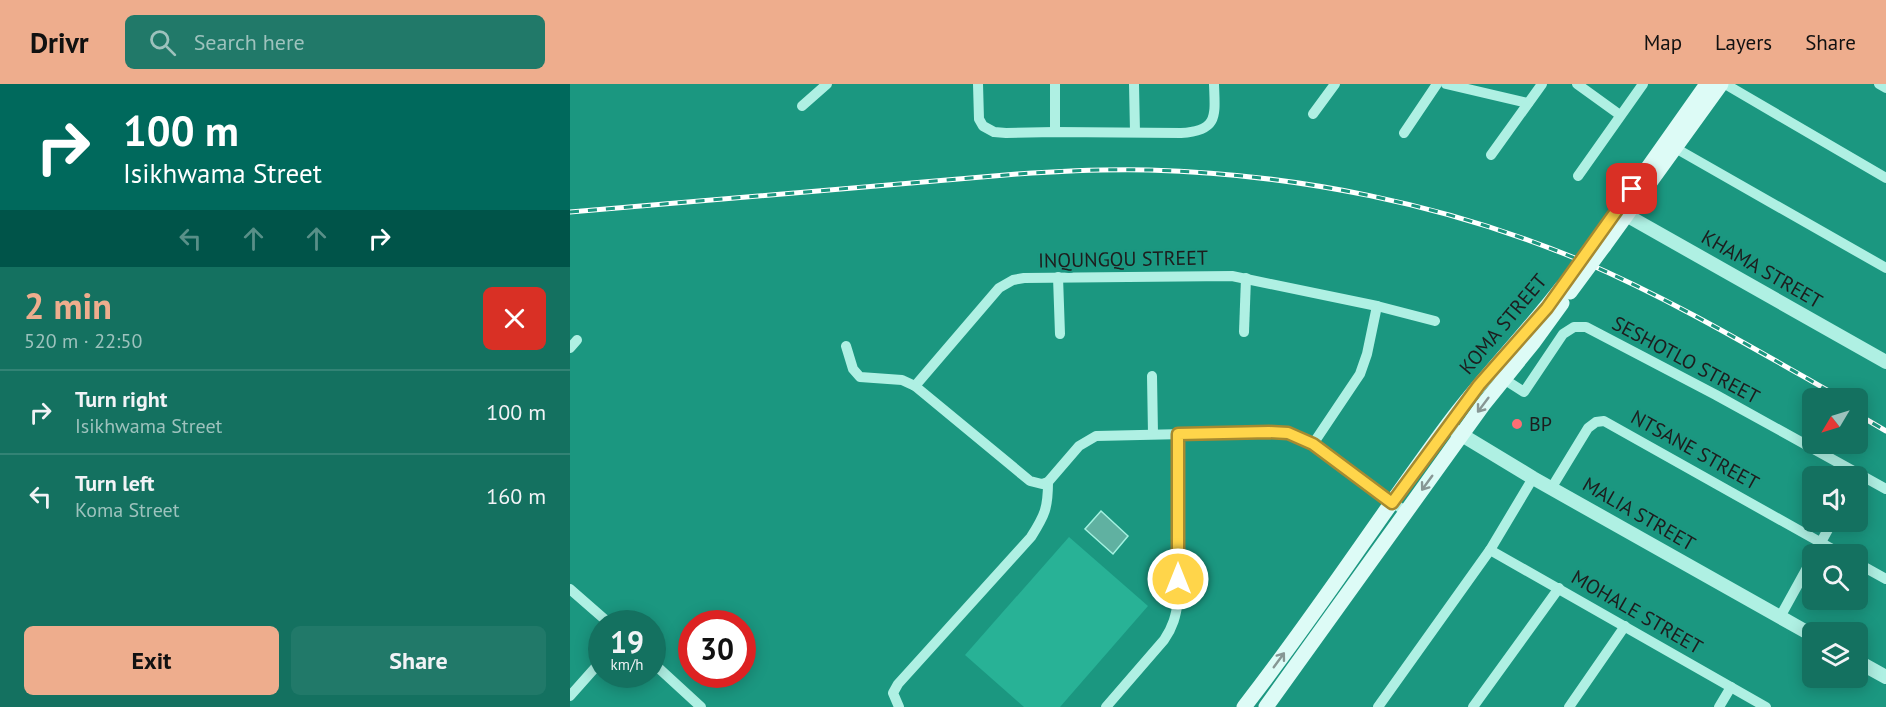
<!DOCTYPE html>
<meta charset="utf-8">
<style>
:root{--surface:#147160;--page:#217969;--text:#f1f3f6;--muted:#9dc2bd;--line:#338375;--accent:#eead8d}
body{margin:0;font-family:"PT Sans",sans-serif;background:var(--page);color:var(--text);height:100vh;display:flex;flex-direction:column;font-size:22px;white-space:nowrap}
*{box-sizing:border-box;margin:0}
p{font-size:20px;color:var(--muted)}
.icon{flex:none;width:33px;height:33px;fill:none;stroke:currentColor;stroke-width:2;stroke-linecap:round;stroke-linejoin:round}
.map{position:relative;flex:1;overflow:hidden}
.side{display:flex;flex-direction:column;background:var(--surface);width:570px}
.side>*{flex:none}
.guide{background:#00695c;color:#fff;overflow:hidden}
.needle{width:39px;rotate:232deg}
.fabs{position:absolute;left:1232px;top:304px;display:grid;gap:12px}
.fabs a{display:grid;place-items:center;width:66px;height:66px;border-radius:9px;background:var(--surface);box-shadow:0 3px 15px #0003;font-size:30px}
.speed{position:absolute;left:18px;top:526px;display:flex;gap:12px;font-size:30px;font-weight:700;text-align:center}
.speed>*{display:grid;place-content:center;width:78px;height:78px;border-radius:50%;background:var(--surface);box-shadow:0 3px 15px #0003;line-height:1}
.speed small{font-size:15px;font-weight:400}
.speed .limit{border:9px solid #d22;background:#fff;color:#111}
.pin{position:absolute;display:grid;place-items:center;width:51px;height:51px;color:#fff;margin:-26px;border-radius:12px;box-shadow:0 3px 9px #0006}
.me{position:absolute;width:66px;margin:-33px;rotate:0deg;stroke-linejoin:round;filter:drop-shadow(0 0 4px #0008)}
.turn{display:flex;align-items:center;gap:21px;height:126px;padding:0 24px;font-size:27px}
.turn .icon{width:78px;height:78px;stroke-width:2.5}
.turn b{display:block;font-size:42px;line-height:51px}
.lanes{display:flex;align-items:center;height:57px;padding:0 24px;background:#0003;justify-content:center;gap:30px;direction:ltr}
.lanes .off{opacity:.35}
.round{display:grid;place-items:center;flex:none;width:63px;height:63px;border-radius:9px;background:var(--page)}
.summary{display:flex;align-items:center;justify-content:space-between;height:102px;padding:0 24px}
h1{font-size:36px;font-weight:700;line-height:45px;color:var(--accent)}
.primary-button{display:flex;gap:12px;margin-top:auto;padding:12px 24px}
.primary-button a{flex:1;height:69px;border-radius:9px;background:var(--accent);color:#111;font-size:24px;font-weight:700;line-height:69px;text-align:center}
.primary-button a+a{background:var(--page);color:var(--text)}
ul{padding:0;list-style:none}
li{display:flex;align-items:center;gap:18px;height:84px;padding:0 24px;border-top:2px solid var(--line)}
li div{flex:1}
li b{display:block;font-size:22px}
li em{font-style:normal}
header{display:flex;align-items:center;gap:36px;box-sizing:border-box;height:84px;padding:0 30px;background:var(--accent);color:#111}
header strong{font-size:28px}
nav{display:flex;gap:33px;margin-inline-start:auto;font-size:21px}
.search{width:420px;height:54px;background:var(--page);display:flex;align-items:center;gap:15px;box-sizing:border-box;padding:0 21px;border-radius:9px;color:var(--muted);font-size:22px}
main{display:flex;flex:1;min-height:0}
.map>svg:first-child{display:block}
.grass{fill:#28b296}
.water{fill:#60b1a1;stroke:#a3f2e1;stroke-width:1.5}
.lines{fill:none;stroke-linecap:round;stroke-linejoin:round}
.minor{stroke:#aff0e3;stroke-width:10}
.tertiary{stroke:#aff0e3;stroke-width:14}
.secondary{stroke:#ddfbf6;stroke-width:15}
.rail-casing{stroke:#fff;stroke-width:5}
.rail{stroke:#1b9780;stroke-width:3;stroke-dasharray:9;stroke-linecap:butt}
.secondary-bridge{stroke:#ddfbf6;stroke-width:15}
.oneway{stroke:#879794}
.route-casing{stroke:#a68a30;stroke-width:15}
.route{stroke:#ffd54a;stroke-width:10}
.poi-dot{fill:#ff6e74;stroke:#1b9780;stroke-width:2}
.labels{text-anchor:middle;stroke-width:4.5;stroke-linejoin:round;paint-order:stroke}
.street-label{font-size:20px;fill:#1d1d1d;stroke:#1b9780}
.poi-label{font-size:20px;fill:#1d1d1d;stroke:#1b9780;text-anchor:start}
</style>
<header>
<strong>Drivr</strong>
<div class="search"><svg class="icon" aria-label="search" viewBox="0 0 24 24"><circle cx="10" cy="10" r="6"/><path d="M15 15l6 6"/></svg>Search here</div>
<nav><a>Map</a><a>Layers</a><a>Share</a></nav>
</header>
<main>
<section class="side">
<div class="guide">
<div class="turn"><svg class="icon" aria-label="right" viewBox="0 0 24 24"><path d="M7 20v-9h11M14 6l5 5-5 5"/></svg><div><b>100 m</b>Isikhwama Street</div></div>
<div class="lanes"><svg class="icon off" aria-label="left" viewBox="0 0 24 24"><path d="M17 20v-9H6M10 6l-5 5 5 5"/></svg><svg class="icon off" aria-label="ahead" viewBox="0 0 24 24"><path d="M12 20V5M6 11l6-6 6 6"/></svg><svg class="icon off" aria-label="ahead" viewBox="0 0 24 24"><path d="M12 20V5M6 11l6-6 6 6"/></svg><svg class="icon" aria-label="right" viewBox="0 0 24 24"><path d="M7 20v-9h11M14 6l5 5-5 5"/></svg></div>
</div>
<div class="summary"><div><h1>2 min</h1><p>520 m · 22:50</p></div><a class="round" style="background:#d93025;color:#fff"><svg class="icon" aria-label="close" viewBox="0 0 24 24"><path d="M6 6l12 12M18 6L6 18"/></svg></a></div>
<ul>
<li><svg class="icon" aria-label="right" viewBox="0 0 24 24"><path d="M7 20v-9h11M14 6l5 5-5 5"/></svg><div><b>Turn right</b><p>Isikhwama Street</p></div><em>100 m</em></li>
<li><svg class="icon" aria-label="left" viewBox="0 0 24 24"><path d="M17 20v-9H6M10 6l-5 5 5 5"/></svg><div><b>Turn left</b><p>Koma Street</p></div><em>160 m</em></li>
</ul>
<div class="primary-button"><a>Exit</a><a>Share</a></div>
</section>
<div class="map">
<svg width="1316" height="623" viewBox="0 0 1316 623">
<rect width="100%" height="100%" fill="#1b9780"/>
<polygon class="grass" points="499,453 578,522 490,623 454,623 395,571"/>
<polygon class="water" points="531,427 558,452 543,470 515,445"/>
<g class="lines">
<g class="minor">
<path d="M408,0L409,35L413,42L424,48L436,49L485,48L611,49C649,47 645,31 644,0"/>
<polyline points="485,0 485,48"/>
<polyline points="564,0 565,48"/>
<polyline points="876,0 958,19"/>
<polyline points="1007,0 1050,31"/>
<polyline points="1155,0 1316,94"/>
<polyline points="1309,0 1316,4"/>
<polyline points="232,22 257,0"/>
<polyline points="743,30 765,0"/>
<polyline points="834,49 867,0"/>
<polyline points="1100,61 1316,184"/>
<polyline points="921,71 972,0"/>
<polyline points="1008,92 1073,0"/>
<polyline points="488,193 490,250"/>
<polyline points="674,248 676,194"/>
<polyline points="276,262 283,285 290,293 332,296 345,302 460,397 472,400 478,398 509,362 526,352 707,348 728,352 743,360 836,428"/>
<polyline points="0,264 7,256"/>
<polyline points="582,292 583,350"/>
<polyline points="929,292 954,308 993,250 1004,243 1016,243 1146,311 1316,405"/>
<polyline points="345,302 429,204 443,196 454,194 662,192 807,222 865,237"/>
<polyline points="743,360 790,290 797,270 807,222"/>
<polyline points="982,403 1018,344 1026,338 1034,337 1273,471"/>
<polyline points="920,466 1196,623"/>
<polyline points="1244,471 1262,438"/>
<polyline points="1287,479 1316,495"/>
<polyline points="0,505 40,540"/>
<polyline points="1210,533 1242,475"/>
<polyline points="82,578 131,623"/>
<polyline points="0,612 32,576"/>
<path d="M329,623L323,609L328,600L461,453C475,431 478,424 478,398"/>
<path d="M536,623L594,556C603,543 606,532 608,516L607,349"/>
<polyline points="808,623 920,466 963,394"/>
<polyline points="903,623 989,504"/>
<polyline points="999,623 1055,542"/>
<polyline points="1149,623 1161,603"/>
</g>
<g class="tertiary">
<polyline points="1049,127 1316,278"/>
<polyline points="882,345 963,394 1242,551"/>
<polyline points="1287,577 1316,593"/>
</g>
<g class="secondary">
<polyline points="1048,126 1137,0"/>
<polyline points="1034,162 1151,0"/>
<path d="M674,623C746,531 809,433 879,339C914,292 956,250 992,203"/>
<polyline points="696,623 913,321 963,259 992,219"/>
</g>
<defs>
<g id="rail">
<path d="M0,128L447,90C491,87 535,85 579,86C726,90 876,120 1012,177C1103,216 1188,267 1273,315"/>
<polyline points="1287,330 1316,347"/>
</g>
</defs>
<use href="#rail" class="rail-casing"/>
<use href="#rail" class="rail"/>
<polyline class="secondary-bridge" points="1000,208 1034,162"/>
</g>
<defs><path id="oneway-shaft" d="M-6 0H5M1.5-3L5.5 0L1.5 3" fill="none" stroke-width="1.6" stroke-linecap="round" stroke-linejoin="round" transform="scale(1.5)"/></defs>
<g class="oneway">
<use href="#oneway-shaft" transform="translate(913 321) rotate(127)"/>
<use href="#oneway-shaft" transform="translate(857 399) rotate(126)"/>
<use href="#oneway-shaft" transform="translate(709 576) rotate(-54)"/>
</g>
<g class="lines">
<defs>
<polyline id="route" points="608,495 608,350 699,348 718,349 743,360 822,419 909,301 977,224 1062,105"/>
</defs>
<use href="#route" class="route-casing"/>
<use href="#route" class="route"/>
</g>
<circle class="poi-dot" cx="947" cy="340" r="6"/>
<g class="labels">
<g class="street-label">
<text transform="translate(553 175) rotate(-1)" y="7">INQUNGQU STREET</text>
<text transform="translate(1192 185) rotate(30)" y="7">KHAMA STREET</text>
<text transform="translate(933 240) rotate(-50)" y="7">KOMA STREET</text>
<text transform="translate(1116 276) rotate(28)" y="7">SESHOTLO STREET</text>
<text transform="translate(1125 366) rotate(29)" y="7">NTSANE STREET</text>
<text transform="translate(1069 430) rotate(30)" y="7">MALIA STREET</text>
<text transform="translate(1067 528) rotate(30)" y="7">MOHALE STREET</text>
</g>
<g class="poi-label">
<text x="959" y="347">BP</text>
</g>
</g>
</svg>
<div class="fabs">
<a><svg class="needle" viewBox="-14 -14 28 28"><path d="M0-13l5 13h-10z" fill="#e53935"/><path d="M0 13l5-13h-10z" fill="#9dc2bd"/></svg></a>
<a><svg class="icon" aria-label="sound" viewBox="0 0 24 24"><path d="M4 9h4l5-4v14l-5-4H4zM17 9q2 3 0 6"/></svg></a>
<a><svg class="icon" aria-label="search" viewBox="0 0 24 24"><circle cx="10" cy="10" r="6"/><path d="M15 15l6 6"/></svg></a>
<a><svg class="icon" aria-label="layers" viewBox="0 0 24 24"><path d="M12 4l9 5-9 5-9-5zM3 14l9 5 9-5"/></svg></a>
</div>
<div class="speed"><div>19<small>km/h</small></div><div class="limit">30</div></div>
<div class="pin" style="left:1062px;top:105px;background:#d93025"><svg class="icon" aria-label="arrive" viewBox="0 0 24 24"><path d="M6 21V4h12l-3 4 3 4H6"/></svg></div>
<svg class="me" style="left:608px;top:495px" viewBox="-20 -20 40 40"><circle r="17" fill="#ffd54a" stroke="#fff" stroke-width="3"/><path d="M0-11L8 9 0 5-8 9z" fill="#fff"/></svg>
</div>
</main>
